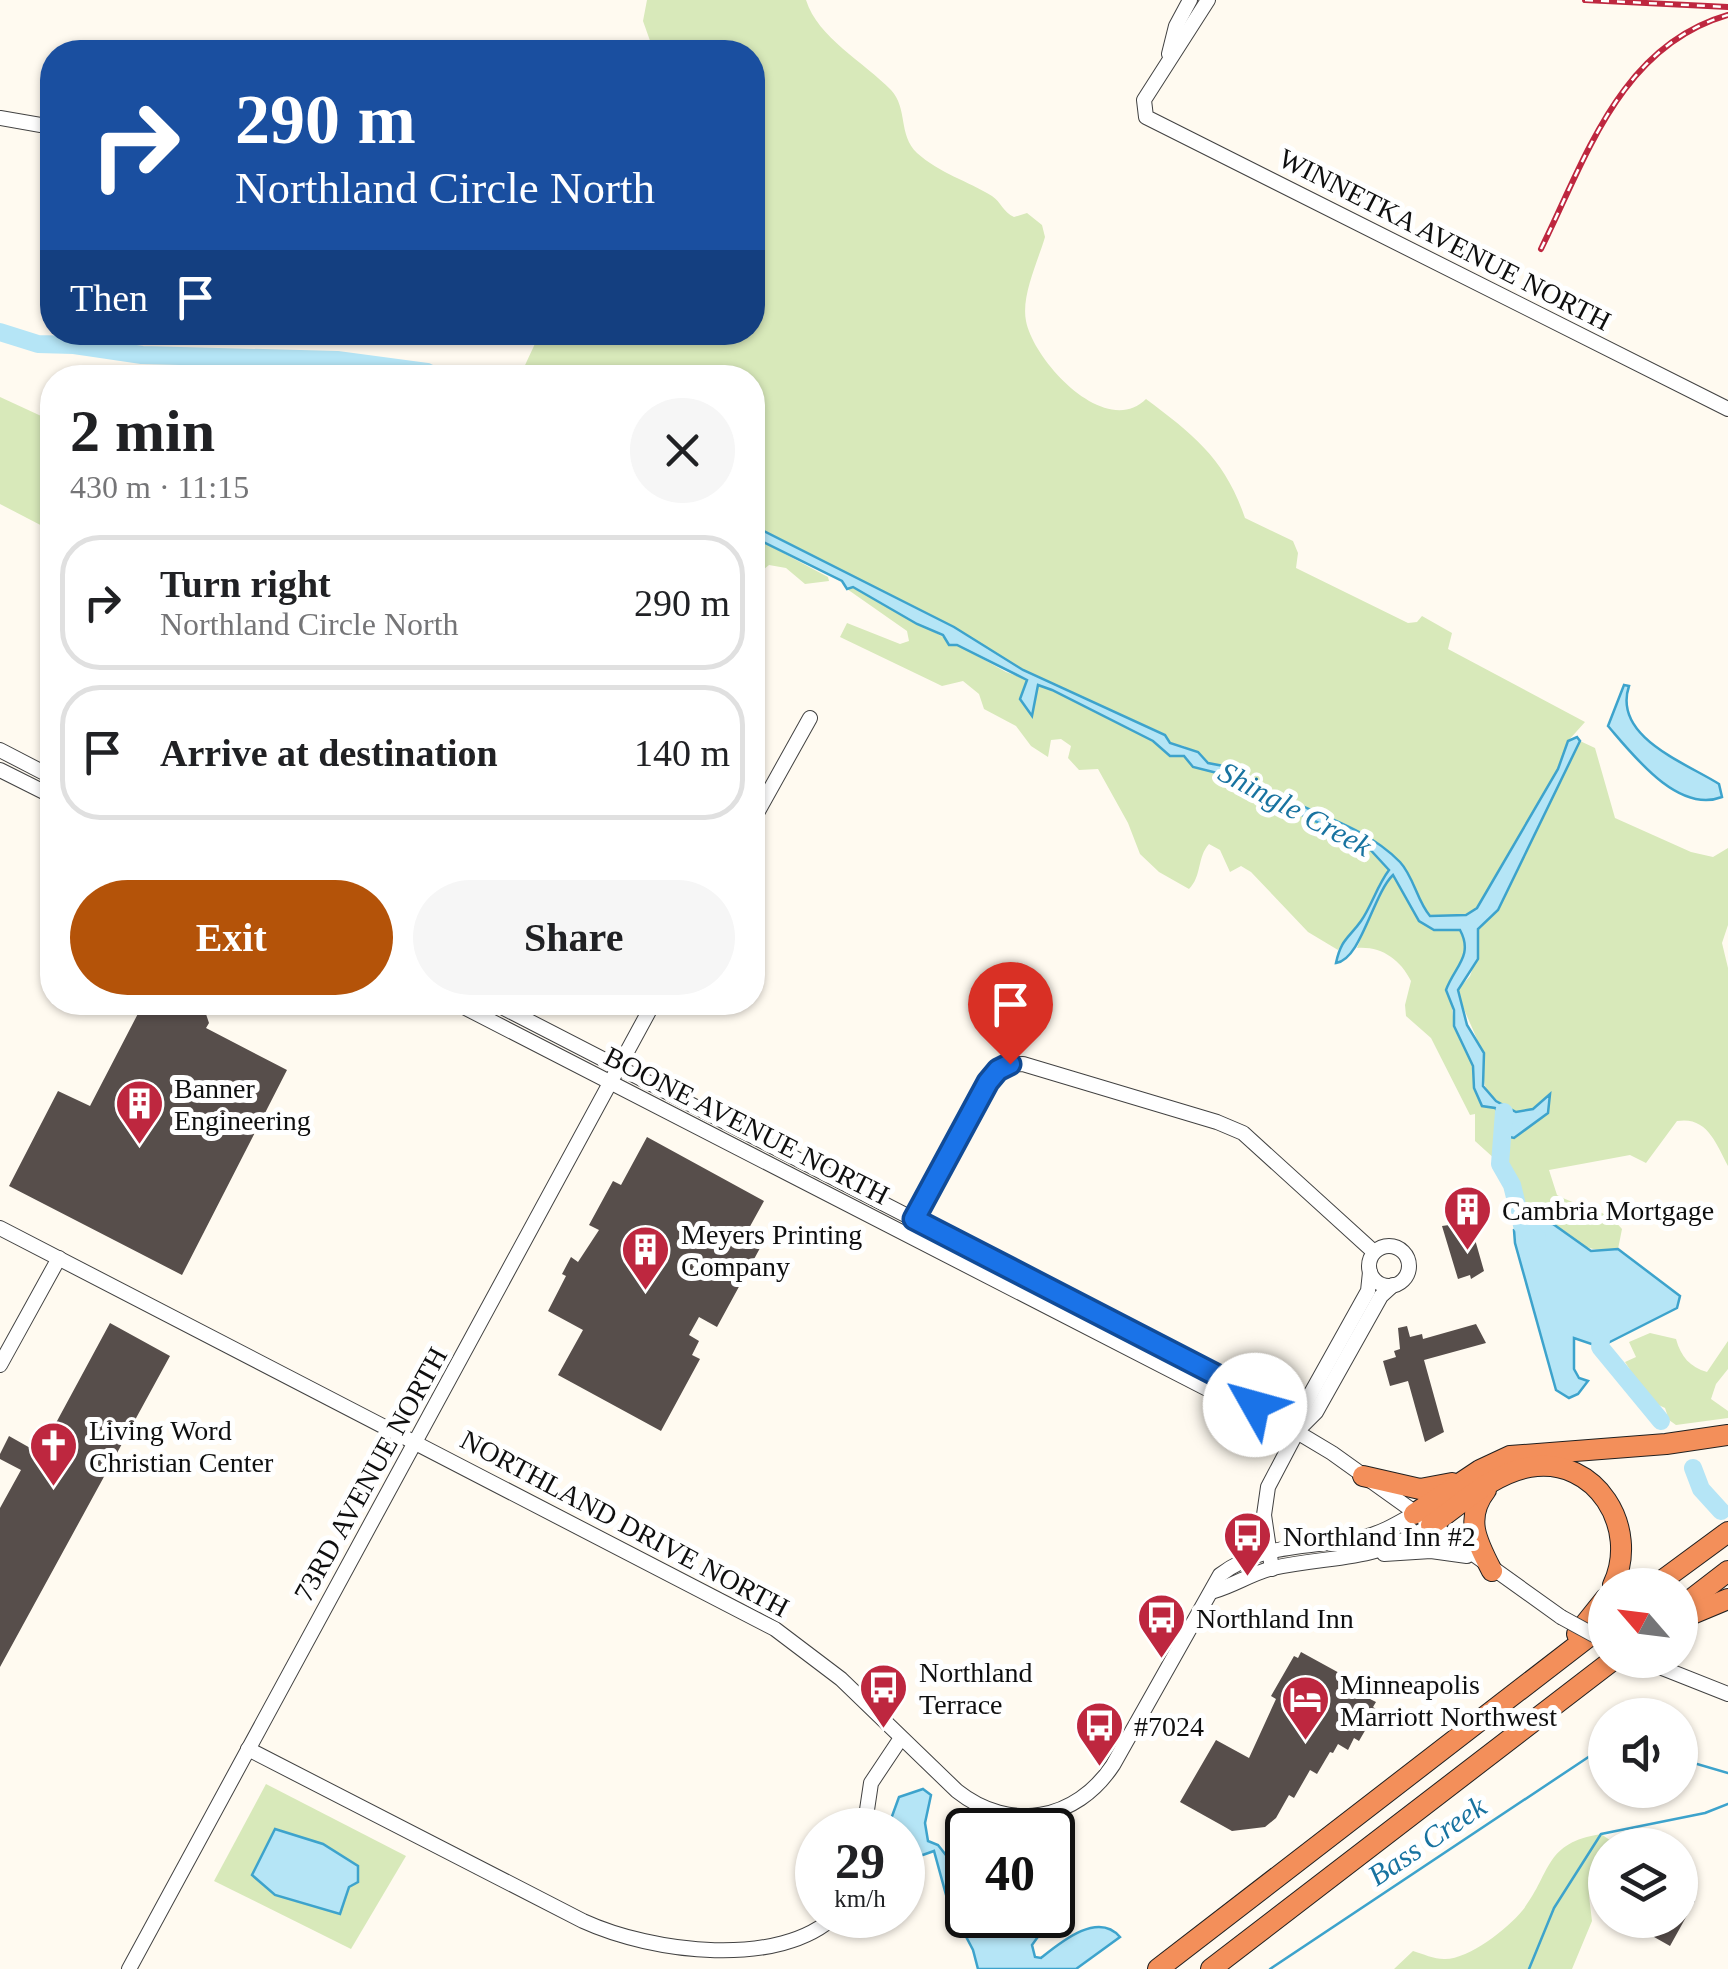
<!DOCTYPE html>
<meta charset="utf-8">
<style>
:root{--surface:#fff;--page:#f6f6f6;--text:#202124;--muted:#757577;--line:#e0e0e0;--accent:#b45309}
body{margin:0;font-family:Georgia,serif;background:var(--page);color:var(--text);height:100vh;display:flex;flex-direction:column;font-size:38px;white-space:nowrap}
*{box-sizing:border-box;margin:0}
p{font-size:32px;color:var(--muted)}
.icon{flex:none;width:55px;height:55px;fill:none;stroke:currentColor;stroke-width:2;stroke-linecap:round;stroke-linejoin:round}
.map{position:relative;flex:1;overflow:hidden}
.details{position:absolute;left:40px;top:365px;width:725px;height:650px;display:flex;flex-direction:column;background:var(--surface);border-radius:40px;box-shadow:0 2px 8px #0004}
.details>*{flex:none}
.guide{position:absolute;left:40px;top:40px;width:725px;height:305px;border-radius:40px;box-shadow:0 2px 8px #0004;background:#1a4fa0;color:#fff;overflow:hidden}
.needle{width:65px;rotate:298deg}
.buttons{position:absolute;left:1588px;top:1568px;display:grid;gap:20px}
.buttons a{display:grid;place-items:center;width:110px;height:110px;border-radius:50%;background:var(--surface);box-shadow:0 2px 8px #0004;font-size:50px}
.speed{position:absolute;left:795px;top:1808px;display:flex;gap:20px;font-size:50px;font-weight:700;text-align:center}
.speed>*{display:grid;place-content:center;width:130px;height:130px;border-radius:50%;background:var(--surface);box-shadow:0 2px 8px #0004;line-height:1}
.speed small{font-size:25px;font-weight:400}
.speed .limit{border:5px solid #111;border-radius:15px;background:#fff;color:#111}
.pin{position:absolute;display:grid;place-items:center;width:85px;height:85px;color:#fff;margin:-102px -42px;border-radius:50% 50% 50% 0;rotate:-45deg;box-shadow:0 0 10px #0007}
.pin .icon{rotate:45deg}
.me{position:absolute;width:110px;margin:-55px;rotate:308deg;stroke-linejoin:round;filter:drop-shadow(0 0 8px #0008)}
.turn{display:flex;align-items:center;gap:35px;height:210px;padding:0 30px;font-size:45px}
.turn .icon{width:130px;height:130px;stroke-width:2.5}
.turn b{display:block;font-size:70px;line-height:85px}
.then{display:flex;align-items:center;height:95px;padding:0 30px;background:#0003;gap:20px;font-size:38px}
.round{display:grid;place-items:center;flex:none;width:105px;height:105px;border-radius:52px;background:var(--page)}
.headline{display:flex;align-items:center;justify-content:space-between;height:170px;padding:0 30px}
h1{font-size:60px;font-weight:700;line-height:75px}
.button{display:flex;gap:20px;margin-top:auto;padding:20px 30px}
.button a{flex:1;height:115px;border-radius:60px;background:var(--accent);color:#fff;font-size:40px;font-weight:700;line-height:115px;text-align:center}
.button a+a{background:var(--page);color:var(--text)}
ul{padding:0;list-style:none}
li{display:flex;align-items:center;gap:30px;height:135px;margin:0 20px 15px;padding:0 10px;border:5px solid var(--line);border-radius:40px}
li div{flex:1}
li b{display:block;font-size:38px}
li em{font-style:normal}
.map>svg:first-child{display:block}
.green{fill:#d8e9ba}
.water{fill:#b5e5f6;stroke:#3da3cc;stroke-width:2.5}
.lines{fill:none;stroke-linecap:round;stroke-linejoin:round}
.stream{stroke:#3da3cc;stroke-width:2.5}
.river{stroke:#b5e5f6;stroke-width:18}
.building{fill:#574e4b}
.minor-casing{stroke:#424242;stroke-width:16}
.highway-casing{stroke:#202020;stroke-width:22}
.minor{stroke:#fff;stroke-width:14}
.highway{stroke:#f38f5a;stroke-width:20}
.rail-casing{stroke:#be273f;stroke-width:6}
.rail{stroke:#fff;stroke-width:2.5;stroke-dasharray:8;stroke-linecap:butt}
.minor-bridge-casing{stroke:#424242;stroke-width:16;stroke-linecap:butt}
.minor-bridge{stroke:#fff;stroke-width:14}
.route-casing{stroke:#114b97;stroke-width:25}
.route{stroke:#1a73e8;stroke-width:18}
.labels{text-anchor:middle;stroke-width:10;stroke-linejoin:round;paint-order:stroke}
.street-label{font-size:28px;fill:#0f0f0f;stroke:#fff}
.poi-label{font-size:28px;fill:#0f0f0f;stroke:#fff;text-anchor:start}
.water-label{font-size:30px;font-style:italic;fill:#1873a0;stroke:#fff}
</style>
<div class="map">
<svg width="1728" height="1969" viewBox="0 0 1728 1969">
<rect width="100%" height="100%" fill="#fffaf0"/>
<g class="green">
<path d="M647,0H806C818,38 864,62 891,90C908,108 898,135 917,153C939,173 968,181 992,196C1001,202 1003,212 1014,217L1027,213L1042,225L1045,237C1038,261 1021,296 1026,321C1034,362 1106,439 1146,399C1194,435 1225,459 1245,518L1293,541L1298,553L1296,568L1408,623L1417,622L1422,616L1452,633L1448,649L1585,722L1568,741L1558,769L1477,908L1466,915L1430,916L1371,837L1262,789L1243,776L1245,770L1208,763L1184,746L1170,743L1165,734L1023,670L954,627L753,525V517L759,510V501L752,494V378H519L540,333L752,332V52H654L643,21Z"/>
<polygon points="211,361 283,367 308,377 146,377 160,368"/>
<polygon points="0,397 52,421 52,531 0,504"/>
<polygon points="753,537 828,577 829,581 805,584 786,568 769,565 753,578"/>
<path d="M853,587L1006,672L1027,680L1026,688L1036,698L1038,685L1052,690L1153,741L1170,756H1184L1193,767L1229,776L1258,795L1365,844L1389,870C1377,886 1372,907 1360,923C1352,933 1345,938 1338,950L1308,932L1251,872L1241,866L1230,872L1220,850L1209,844C1197,857 1202,876 1189,889L1159,872L1140,854L1128,823L1098,769L1079,770L1068,758L1071,746L1061,739L1051,740L1048,757L1031,746L1016,726L984,709L979,694L963,681L942,686L840,637L847,623L900,644L909,641L907,631L847,589Z"/>
<path d="M1580,741L1595,748L1615,818L1691,852L1713,857L1728,848V925L1722,943L1728,968V1166C1716,1143 1707,1116 1677,1121L1646,1163L1630,1155L1549,1170L1557,1195C1580,1208 1605,1207 1622,1229L1618,1249C1576,1252 1587,1243 1556,1226C1545,1221 1534,1224 1524,1215C1526,1184 1502,1173 1505,1135L1514,1137L1545,1097L1533,1109L1516,1112C1465,1084 1495,1081 1478,1042C1471,1023 1463,1011 1458,990L1470,976L1479,952L1478,929L1498,910Z"/>
<path d="M1393,874L1419,921L1434,930H1460C1470,950 1463,965 1449,981L1454,1026L1473,1066L1474,1088L1482,1106L1495,1108L1501,1115L1496,1160L1475,1141V1114L1470,1115L1431,1038L1406,1016L1405,1005L1411,981C1400,959 1381,946 1357,948L1382,886Z"/>
<path d="M1650,1333L1676,1339C1681,1357 1690,1367 1707,1372L1728,1341V1369L1716,1384L1711,1399L1728,1411V1418L1676,1425L1669,1420L1665,1408L1650,1401L1625,1362L1636,1357L1629,1342Z"/>
<polygon points="266,1784 406,1856 351,1949 214,1881"/>
<path d="M1601,1834L1617,1845H1605V1868L1589,1896L1592,1921L1572,1969H1394L1413,1951C1423,1954 1434,1959 1444,1959C1468,1960 1507,1929 1522,1911C1552,1873 1543,1843 1601,1834Z"/>
</g>
<g class="water">
<path d="M752,525L954,627L1023,670L1165,735L1170,743L1198,752L1208,763L1245,770L1244,776C1293,810 1358,819 1400,862C1414,877 1417,901 1430,916L1466,915L1477,908L1558,769L1568,741L1577,737L1580,741L1498,910L1478,929V959L1458,990L1467,1025L1484,1053L1483,1086L1496,1101L1516,1112L1533,1109L1550,1094L1548,1113L1514,1138L1497,1134L1501,1115L1495,1108L1482,1106L1474,1088L1473,1066L1454,1026V1010L1446,990C1454,967 1474,956 1460,930H1434L1419,921L1393,875C1373,894 1361,960 1336,963C1341,939 1349,938 1361,921C1372,905 1377,886 1389,870L1365,844L1258,795L1229,776L1193,767L1184,756H1170L1153,741L1052,690L1038,685L1032,716L1020,699L1027,680L957,645H949L943,635L917,624L853,587L847,589L842,581L753,537Z"/>
<path d="M1624,685L1629,686C1612,737 1686,763 1719,784L1722,797C1678,814 1633,755 1608,726Z"/>
<polygon points="1532,1221 1553,1224 1591,1251 1618,1249 1680,1296 1677,1308 1600,1347 1574,1338 1574,1369 1579,1378 1588,1381 1578,1394 1569,1398 1556,1390 1515,1243 1514,1230"/>
<path d="M923,1789L931,1795L925,1823L928,1841L938,1845L949,1859L959,1847H967L968,1915H1052L1053,1888L1058,1909L1032,1945L1035,1957L1041,1958C1061,1942 1098,1911 1120,1937L1076,1969H978L973,1950L948,1902L934,1851L903,1862L902,1830H887L899,1797Z"/>
<polygon points="275,1829 323,1844 358,1866 358,1882 349,1887 340,1914 275,1895 252,1875"/>
</g>
<g class="lines">
<g class="stream">
<polyline points="1680,1759 1728,1773"/>
<polyline points="1270,1969 1605,1746"/>
<polyline points="1529,1969 1554,1908 1601,1834 1705,1813 1728,1804"/>
</g>
<g class="river">
<polyline points="0,332 38,344 74,345 142,355 337,360 427,372 439,378"/>
<polyline points="1504,1112 1500,1164 1512,1185 1522,1225 1537,1238"/>
<polyline points="1597,1325 1602,1332 1600,1347 1661,1421"/>
<polyline points="1693,1468 1701,1489 1721,1511"/>
</g>
</g>
<g class="building">
<polygon points="144,1002 212,1002 206,1014 209,1023 206,1028 287,1070 182,1275 9,1186 58,1091 90,1106"/>
<polygon points="647,1137 764,1201 748,1230 765,1239 717,1327 699,1317 689,1335 699,1341 692,1355 700,1359 661,1431 558,1375 583,1330 548,1311 566,1276 562,1274 571,1257 578,1262 599,1230 589,1225 613,1181 621,1185"/>
<polygon points="1470,1222 1484,1271 1471,1279 1470,1275 1458,1279 1442,1226"/>
<polygon points="110,1323 170,1356 0,1667 0,1508 21,1470 0,1459 0,1454 9,1436 32,1449 42,1430 50,1434"/>
<polygon points="1476,1324 1486,1343 1424,1360 1444,1432 1425,1442 1408,1381 1390,1386 1383,1361 1396,1357 1394,1351 1400,1349 1398,1328 1407,1326 1410,1337 1422,1334 1423,1339"/>
<polygon points="1301,1652 1374,1692 1370,1699 1376,1702 1373,1707 1377,1710 1359,1741 1354,1738 1348,1750 1338,1744 1333,1753 1330,1752 1317,1774 1310,1770 1294,1798 1289,1795 1276,1818 1265,1827 1232,1831 1180,1802 1216,1740 1249,1758 1276,1699 1271,1696 1294,1656 1298,1658"/>
<polygon points="1680,1892 1695,1901 1670,1946 1624,1920 1680,1920"/>
</g>
<g class="lines">
<defs>
<g id="minor">
<polyline points="1208,0 1144,100 1146,117 1728,409"/>
<polyline points="1169,54 1176,26 1190,0"/>
<polyline points="0,118 52,127"/>
<polyline points="0,750 52,777"/>
<polyline points="0,770 52,796"/>
<polyline points="752,822 810,718"/>
<polyline points="454,1002 1215,1393 1232,1393"/>
<polyline points="492,1002 1222,1378 1232,1393 1332,1453 1561,1617"/>
<path d="M911,1225L988,1082C998,1069 1006,1064 1023,1064L1217,1122L1243,1133L1374,1252"/>
<path d="M0,1228L775,1629L841,1679L957,1791C1010,1833 1076,1821 1113,1765L1220,1575C1265,1541 1312,1549 1364,1537C1382,1533 1398,1523 1414,1514"/>
<circle cx="1389" cy="1266" r="20"/>
<polyline points="0,1365 59,1258"/>
<polyline points="1299,1429 1305,1404 1368,1291 1370,1272"/>
<polyline points="1384,1554 1431,1551 1467,1556"/>
<polyline points="1272,1569 1264,1515 1268,1487 1298,1430 1316,1412 1381,1296 1393,1285"/>
<path d="M1214,1591C1235,1585 1252,1573 1273,1568C1338,1554 1369,1564 1431,1525"/>
<polyline points="1642,1660 1728,1694"/>
<path d="M248,1749L583,1921C653,1953 780,1969 836,1915"/>
<polyline points="864,1830 871,1783 901,1738"/>
<polyline points="129,1969 654,1002"/>
</g>
<g id="highway">
<polyline points="1363,1476 1420,1489 1452,1483"/>
<path d="M1486,1490C1464,1518 1477,1542 1492,1571"/>
<polyline points="1414,1514 1480,1470 1510,1456 1666,1444 1728,1435"/>
<path d="M1431,1525C1460,1505 1493,1473 1530,1467C1596,1456 1640,1528 1613,1585"/>
<polyline points="1656,1585 1728,1532"/>
<polyline points="1680,1608 1728,1571"/>
<polyline points="1680,1619 1728,1599"/>
<polyline points="1577,1634 1605,1599"/>
<polyline points="1158,1969 1605,1624"/>
<polyline points="1211,1969 1613,1660"/>
</g>
</defs>
<use href="#minor" class="minor-casing"/>
<use href="#highway" class="highway-casing"/>
<use href="#minor" class="minor"/>
<use href="#highway" class="highway"/>
<defs>
<g id="rail">
<polyline points="1585,0 1728,7"/>
<path d="M1541,249C1586,158 1620,46 1728,15"/>
</g>
</defs>
<use href="#rail" class="rail-casing"/>
<use href="#rail" class="rail"/>
<defs>
<polyline id="minor-bridge" points="1561,1617 1605,1641"/>
</defs>
<use href="#minor-bridge" class="minor-bridge-casing"/>
<use href="#minor-bridge" class="minor-bridge"/>
</g>
<g class="lines">
<defs>
<polyline id="route" points="1010,1064 998,1070 988,1082 914,1219 1222,1378 1232,1392 1255,1405"/>
</defs>
<use href="#route" class="route-casing"/>
<use href="#route" class="route"/>
</g>
<defs>
<symbol id="building-pin" viewBox="-11 -11 22 30"><path d="M0 17L-7.5 6A9.5 9.5 0 1 1 7.5 6Z" fill="#be273f" stroke="#fff"/><path d="M-4-6H4V6H1V3H-1V6H-4ZM-2.5-4.3h1.7v1.8h-1.7ZM.8-4.3h1.7v1.8H.8ZM-2.5-1h1.7V.8h-1.7ZM.8-1h1.7V.8H.8Z" fill="#fff"/></symbol>
<symbol id="church-pin" viewBox="-11 -11 22 30"><path d="M0 17L-7.5 6A9.5 9.5 0 1 1 7.5 6Z" fill="#be273f" stroke="#fff"/><path d="M-1.2-6h2.4v3.5h3.3v2.4h-3.3V6h-2.4V-.1h-3.3v-2.4h3.3Z" fill="#fff"/></symbol>
<symbol id="bus-pin" viewBox="-11 -11 22 30"><path d="M0 17L-7.5 6A9.5 9.5 0 1 1 7.5 6Z" fill="#be273f" stroke="#fff"/><path d="M-5-6H5V4H4V6H2V4H-2V6H-4V4H-5ZM-3.5-4V0h7V-4ZM-3.5 1.2v1.5H-2V1.2ZM2 1.2v1.5H3.5V1.2Z" fill="#fff"/></symbol>
<symbol id="hotel-pin" viewBox="-11 -11 22 30"><path d="M0 17L-7.5 6A9.5 9.5 0 1 1 7.5 6Z" fill="#be273f" stroke="#fff"/><path d="M-6-4.5h1.5V1H6V5H4.5V3h-9V5H-6ZM-4 0a1.8 1.8 0 1 1 3.6 0ZM.5 0V-2.5h3Q6-2.5 6 0Z" fill="#fff"/></symbol>
</defs>
<g fill-rule="evenodd">
<use href="#building-pin" x="112" y="1076" width="55" height="75"/>
<use href="#building-pin" x="1440" y="1182" width="55" height="75"/>
<use href="#building-pin" x="618" y="1222" width="55" height="75"/>
<use href="#church-pin" x="26" y="1418" width="55" height="75"/>
<use href="#bus-pin" x="1220" y="1508" width="55" height="75"/>
<use href="#bus-pin" x="1134" y="1590" width="55" height="75"/>
<use href="#bus-pin" x="856" y="1660" width="55" height="75"/>
<use href="#hotel-pin" x="1278" y="1672" width="55" height="75"/>
<use href="#bus-pin" x="1072" y="1698" width="55" height="75"/>
</g>
<g class="labels">
<g class="street-label">
<text transform="translate(1445 239) rotate(27)" y="10">WINNETKA AVENUE NORTH</text>
<text transform="translate(747 1125) rotate(27)" y="10">BOONE AVENUE NORTH</text>
<text transform="translate(370 1474) rotate(-61)" y="10">73RD AVENUE NORTH</text>
<text transform="translate(625 1523) rotate(28)" y="10">NORTHLAND DRIVE NORTH</text>
</g>
<g class="poi-label">
<text x="174" y="1098">Banner<tspan x="174" dy="32">Engineering</tspan></text>
<text x="1502" y="1220">Cambria Mortgage</text>
<text x="681" y="1244">Meyers Printing<tspan x="681" dy="32">Company</tspan></text>
<text x="89" y="1440">Living Word<tspan x="89" dy="32">Christian Center</tspan></text>
<text x="1283" y="1546">Northland Inn #2</text>
<text x="1196" y="1628">Northland Inn</text>
<text x="919" y="1682">Northland<tspan x="919" dy="32">Terrace</tspan></text>
<text x="1340" y="1694">Minneapolis<tspan x="1340" dy="32">Marriott Northwest</tspan></text>
<text x="1134" y="1736">#7024</text>
</g>
<g class="water-label">
<text transform="translate(1295 809) rotate(28)" y="10">Shingle Creek</text>
<text transform="translate(1427 1841) rotate(-34)" y="10">Bass Creek</text>
</g>
</g>
</svg>
<div class="buttons">
<a><svg class="needle" viewBox="-14 -14 28 28"><path d="M0-13l5 13h-10z" fill="#e53935"/><path d="M0 13l5-13h-10z" fill="#757577"/></svg></a>
<a><svg class="icon" aria-label="sound" viewBox="0 0 24 24"><path d="M4 9h4l5-4v14l-5-4H4zM17 9q2 3 0 6"/></svg></a>
<a><svg class="icon" aria-label="layers" viewBox="0 0 24 24"><path d="M12 4l9 5-9 5-9-5zM3 14l9 5 9-5"/></svg></a>
</div>
<div class="speed"><div>29<small>km/h</small></div><div class="limit">40</div></div>
<div class="pin" style="left:1010px;top:1064px;background:#d93025"><svg class="icon" aria-label="arrive" viewBox="0 0 24 24"><path d="M6 21V4h12l-3 4 3 4H6"/></svg></div>
<svg class="me" style="left:1255px;top:1405px" viewBox="-20 -20 40 40"><circle r="19" fill="#fff"/><path d="M0-13L10 11 0 6-10 11z" fill="#1a73e8"/></svg>
<div class="guide">
<div class="turn"><svg class="icon" aria-label="right" viewBox="0 0 24 24"><path d="M7 20v-9h11M14 6l5 5-5 5"/></svg><div><b>290 m</b>Northland Circle North</div></div>
<div class="then">Then<svg class="icon" aria-label="arrive" viewBox="0 0 24 24"><path d="M6 21V4h12l-3 4 3 4H6"/></svg></div>
</div>
<section class="details">
<div class="headline"><div><h1>2 min</h1><p>430 m · 11:15</p></div><a class="round"><svg class="icon" aria-label="close" viewBox="0 0 24 24"><path d="M6 6l12 12M18 6L6 18"/></svg></a></div>
<ul>
<li><svg class="icon" aria-label="right" viewBox="0 0 24 24"><path d="M7 20v-9h11M14 6l5 5-5 5"/></svg><div><b>Turn right</b><p>Northland Circle North</p></div><em>290 m</em></li>
<li><svg class="icon" aria-label="arrive" viewBox="0 0 24 24"><path d="M6 21V4h12l-3 4 3 4H6"/></svg><div><b>Arrive at destination</b></div><em>140 m</em></li>
</ul>
<div class="button"><a>Exit</a><a>Share</a></div>
</section>
</div>
